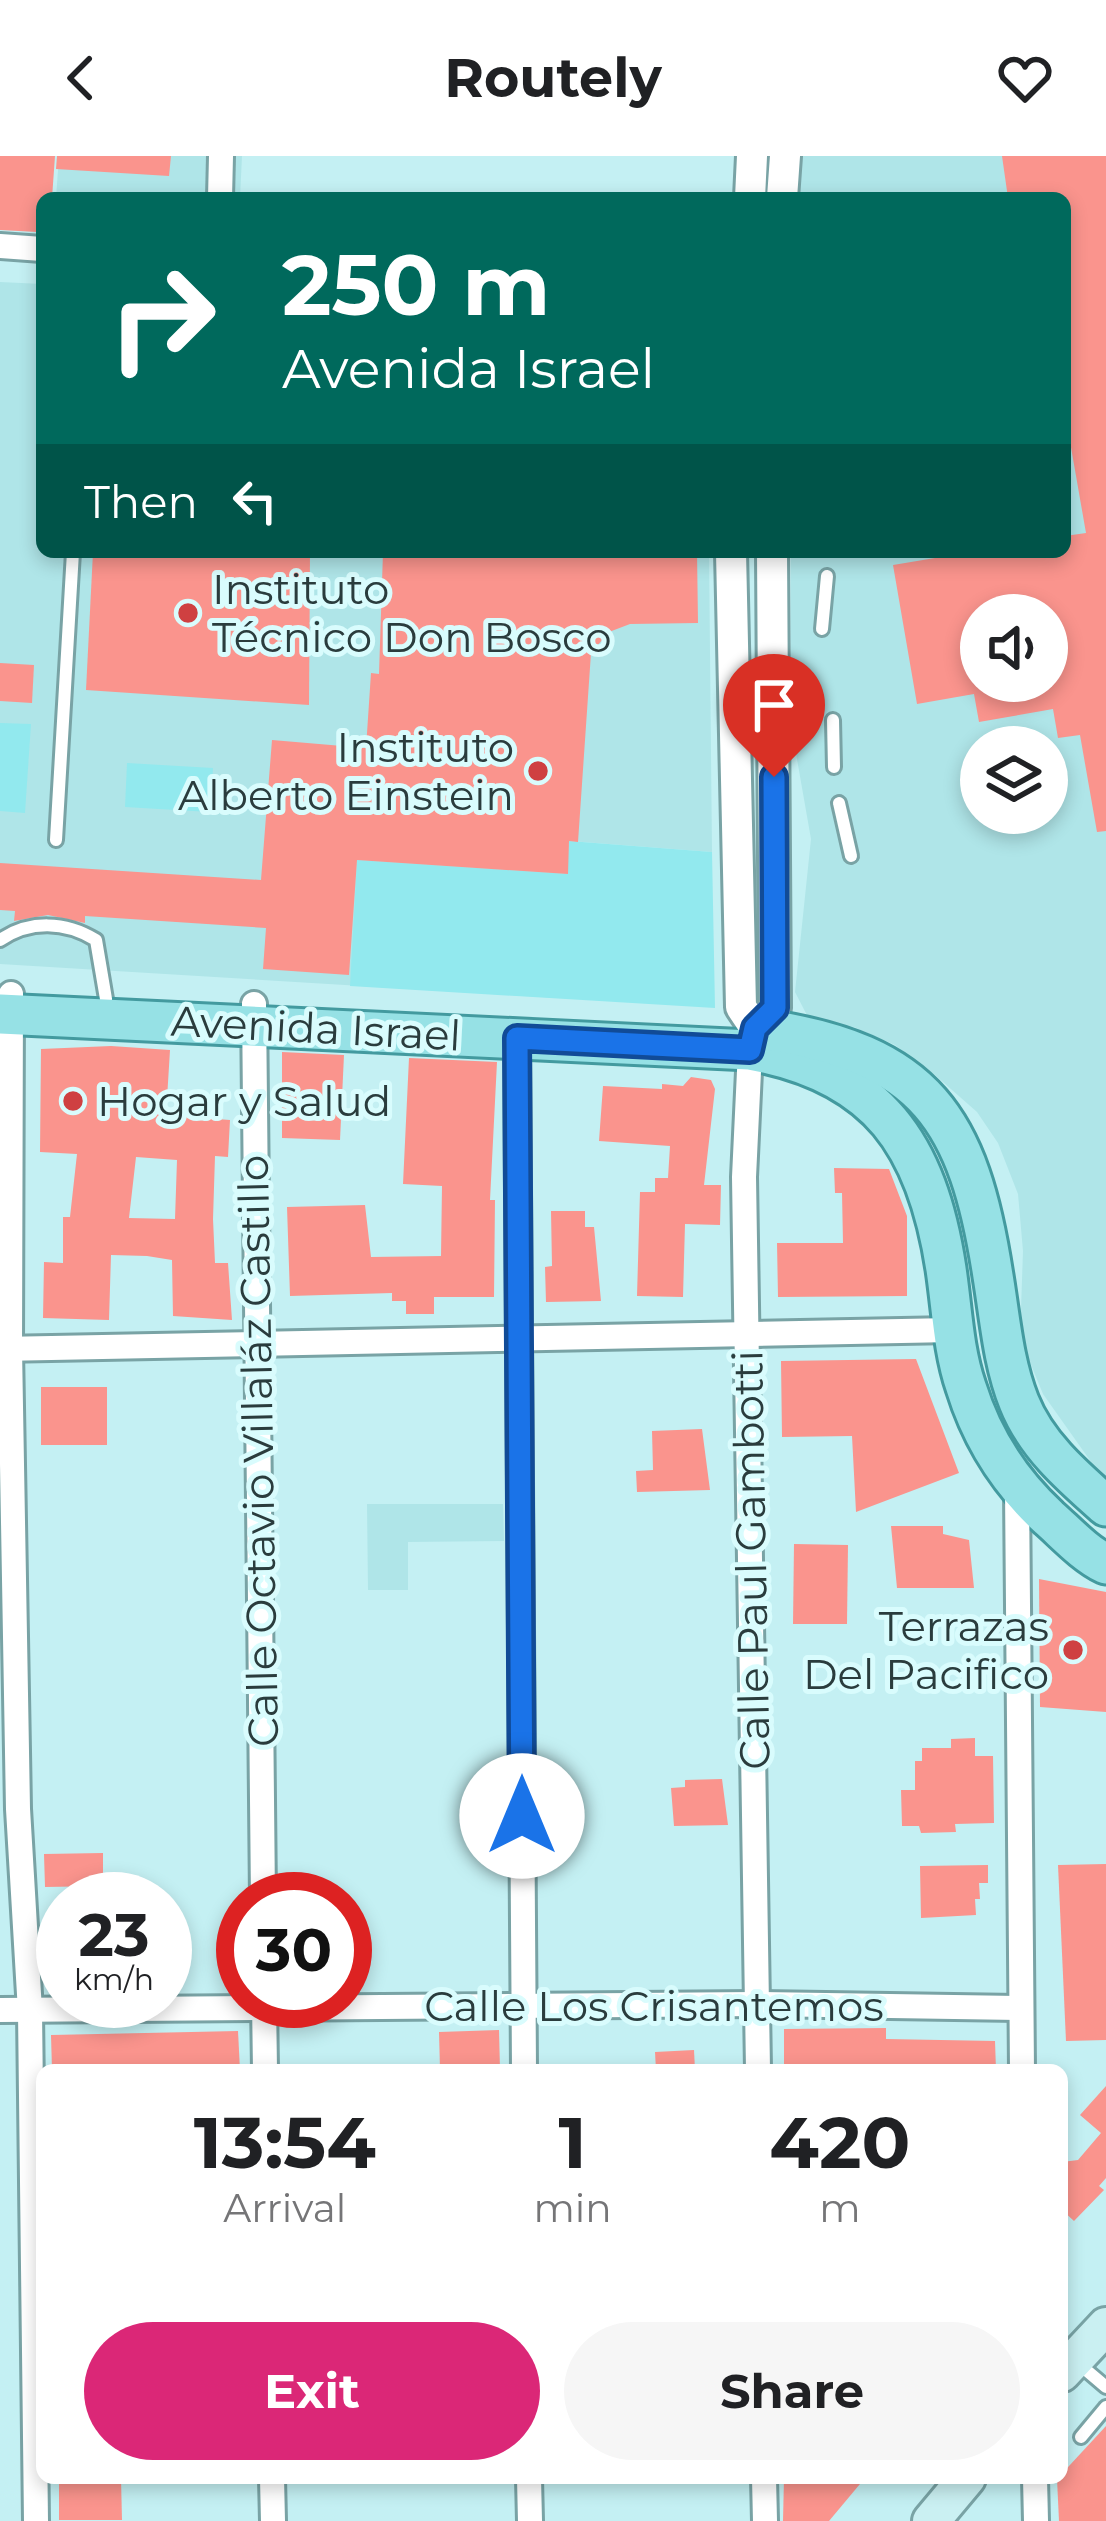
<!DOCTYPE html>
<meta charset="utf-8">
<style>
:root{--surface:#fff;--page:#f6f6f6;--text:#202124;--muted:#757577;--accent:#db2777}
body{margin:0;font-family:Montserrat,sans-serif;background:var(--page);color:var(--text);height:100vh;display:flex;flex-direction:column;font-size:45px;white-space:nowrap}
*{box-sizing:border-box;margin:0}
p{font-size:39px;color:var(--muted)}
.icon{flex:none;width:66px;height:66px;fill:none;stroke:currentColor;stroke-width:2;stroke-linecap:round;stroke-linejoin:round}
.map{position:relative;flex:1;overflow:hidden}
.details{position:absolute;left:36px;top:1908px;width:1032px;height:420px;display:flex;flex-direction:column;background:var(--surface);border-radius:18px;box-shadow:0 6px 18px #0003}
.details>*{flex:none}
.hud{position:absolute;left:36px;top:36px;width:1035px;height:366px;border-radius:18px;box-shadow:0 6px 18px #0003;background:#00695c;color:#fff;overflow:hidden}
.controls{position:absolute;left:960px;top:438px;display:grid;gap:24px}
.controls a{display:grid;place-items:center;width:108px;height:108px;border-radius:50%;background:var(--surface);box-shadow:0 6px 18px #0003;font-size:60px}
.speed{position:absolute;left:36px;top:1716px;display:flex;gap:24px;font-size:60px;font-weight:700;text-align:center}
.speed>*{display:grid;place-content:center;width:156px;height:156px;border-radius:50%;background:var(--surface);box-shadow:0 6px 18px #0003;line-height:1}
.speed small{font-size:30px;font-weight:400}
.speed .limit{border:18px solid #d22;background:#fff;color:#111}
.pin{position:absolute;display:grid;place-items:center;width:102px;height:102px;color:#fff;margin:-123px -51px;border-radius:50% 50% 50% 0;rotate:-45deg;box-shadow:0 0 12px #0007}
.pin .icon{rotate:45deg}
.me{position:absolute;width:132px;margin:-66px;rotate:0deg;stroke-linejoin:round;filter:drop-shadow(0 0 9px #0008)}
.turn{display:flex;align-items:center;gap:42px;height:252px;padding:0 48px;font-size:54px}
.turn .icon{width:156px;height:156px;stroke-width:2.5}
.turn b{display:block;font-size:84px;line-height:102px}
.then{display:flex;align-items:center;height:114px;padding:0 48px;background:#0003;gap:24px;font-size:45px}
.eta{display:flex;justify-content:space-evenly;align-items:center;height:204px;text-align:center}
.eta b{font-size:72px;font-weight:700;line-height:84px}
.button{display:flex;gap:24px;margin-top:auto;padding:24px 48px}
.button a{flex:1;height:138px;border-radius:72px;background:var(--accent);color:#fff;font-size:48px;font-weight:700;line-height:138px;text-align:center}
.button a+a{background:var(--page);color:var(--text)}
header{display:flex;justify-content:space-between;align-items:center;height:156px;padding:0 48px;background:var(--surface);font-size:54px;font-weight:700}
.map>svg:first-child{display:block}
.built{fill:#afe5e8;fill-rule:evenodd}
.green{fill:#92e9ee}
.building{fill:#fa948d;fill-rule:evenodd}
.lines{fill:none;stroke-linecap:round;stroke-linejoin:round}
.service-casing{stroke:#79a3a5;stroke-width:18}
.minor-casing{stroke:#79a3a5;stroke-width:30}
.tertiary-casing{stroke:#79a3a5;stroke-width:36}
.secondary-casing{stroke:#79a3a5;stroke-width:42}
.primary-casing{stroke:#439a9f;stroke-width:45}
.service{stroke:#fff;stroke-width:12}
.minor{stroke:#fff;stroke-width:24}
.tertiary{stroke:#fff;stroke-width:30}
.secondary{stroke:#caf0f2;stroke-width:36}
.primary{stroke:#96e1e5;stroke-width:39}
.route-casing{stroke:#114b97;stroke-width:30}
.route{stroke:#1a73e8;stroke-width:21}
.poi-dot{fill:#cf4041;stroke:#d9fcfd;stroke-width:4.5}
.labels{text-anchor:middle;stroke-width:10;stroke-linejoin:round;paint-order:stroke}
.poi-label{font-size:42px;fill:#2a3c3d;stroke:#d9fcfd;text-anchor:start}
.street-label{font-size:42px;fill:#2a3c3d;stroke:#d9fcfd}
</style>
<header><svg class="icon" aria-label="back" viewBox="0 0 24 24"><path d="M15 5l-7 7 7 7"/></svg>Routely<svg class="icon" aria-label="heart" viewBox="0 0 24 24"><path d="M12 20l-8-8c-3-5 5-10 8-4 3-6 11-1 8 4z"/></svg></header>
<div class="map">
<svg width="1106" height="2365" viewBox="0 0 1106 2365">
<rect width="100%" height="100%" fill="#c4f0f3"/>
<g class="built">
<polygon points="59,0 242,0 240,42 56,42"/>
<path d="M785,0H1106V1327L1043,1238L1020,1182L1023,1095L1018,1038L998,987L977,956L935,919L895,889L854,871L811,867L795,836L811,683L791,569V396H1065V42H782ZM981,459H1047V525H981ZM981,591H1047V657H981Z"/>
<polygon points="0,126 42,128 42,396 709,396 712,696 570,685 559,842 0,808"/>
<polygon points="367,1348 503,1348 504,1385 408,1386 408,1434 368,1434"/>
</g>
<g class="green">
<polygon points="0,567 31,568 25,657 0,655"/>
<polygon points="127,607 213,612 210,656 125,651"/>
<polygon points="569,685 712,696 715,852 350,830 357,704 567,718"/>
</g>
<g class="building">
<polygon points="0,0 55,0 52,42 42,42 37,76 0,74"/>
<polygon points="57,0 171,0 169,20 56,13"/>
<path d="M1002,0H1106V675L1097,676L1080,579L1058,582L1053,553L979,566L974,538L917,548L893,409L971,396H1065V380L1086,377L1065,257V42H1008ZM981,459H1047V525H981Z"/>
<polygon points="93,396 310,396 309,549 86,534"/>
<polygon points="383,396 697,396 698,467 630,468 609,476 591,497 578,686 569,685 568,718 357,704 349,819 263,813 266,772 85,760 85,767 48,759 14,765 15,755 0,754 0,707 261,724 272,584 366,592 371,517 379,518"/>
<polygon points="0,507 34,509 32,547 0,545"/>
<path d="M111,890L170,894L166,959L230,964L228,1001L215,1000L213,1063L215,1107H228L232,1164L173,1160L172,1104L147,1100L111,1099L109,1164L43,1162L44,1106L63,1107V1061H70L77,998L40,996L41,893ZM136,1001L177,1004L175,1063L129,1062Z"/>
<polygon points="282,896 344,899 340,984 282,982"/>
<polygon points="409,902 497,906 490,1044 495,1044 494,1141 434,1141 434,1158 406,1158 406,1145 392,1145 392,1137 290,1140 287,1051 365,1049 371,1101 441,1100 442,1030 403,1028"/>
<polygon points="691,921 711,924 715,933 704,1029 721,1029 720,1069 685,1068 683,1141 637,1140 640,1036 655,1036 655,1022 668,1022 670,990 599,985 603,930 662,933 662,928 683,930"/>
<polygon points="834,1012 889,1013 907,1060 907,1140 778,1141 777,1087 843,1087 842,1037 835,1037"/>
<polygon points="551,1055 585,1055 585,1071 594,1071 601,1145 546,1146 545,1111 552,1110"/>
<polygon points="916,1203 959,1317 856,1356 852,1280 782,1281 781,1205"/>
<rect x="41" y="1231" width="66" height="58"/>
<polygon points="702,1273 710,1334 637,1336 636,1315 653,1314 652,1275"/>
<polygon points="891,1370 943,1370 943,1378 969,1384 974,1432 897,1432"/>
<polygon points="794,1388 848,1389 847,1468 793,1468"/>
<polygon points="1039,1423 1106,1436 1106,1556 1040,1551"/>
<polygon points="975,1582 975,1600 993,1600 994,1667 955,1668 956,1676 921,1677 919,1670 902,1670 901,1634 915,1634 915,1605 922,1605 922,1592 951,1592 951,1583"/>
<polygon points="722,1623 728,1669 674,1670 671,1632 685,1631 685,1624"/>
<polygon points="103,1697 103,1730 45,1731 44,1698"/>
<polygon points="1106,1708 1106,1884 1066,1885 1058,1709"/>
<polygon points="988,1709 988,1727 979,1727 980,1743 975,1743 976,1759 921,1762 920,1710"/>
<polygon points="886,1872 886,1883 995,1885 996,1914 784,1914 784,1873"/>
<polygon points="499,1874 500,1914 440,1914 439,1876"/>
<polygon points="238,1875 240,1914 52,1914 51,1879"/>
<polygon points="694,1894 695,1914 656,1914 655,1896"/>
<polygon points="1106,1930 1106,2022 1099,2030 1104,2034 1074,2065 1062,2054 1062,2006 1078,2004 1101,1977 1080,1959"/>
<polygon points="1106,2270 1106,2365 1059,2365 1057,2323"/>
<polygon points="59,2322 121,2322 122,2364 59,2364"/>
<polygon points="784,2322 865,2322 829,2365 783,2365"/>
</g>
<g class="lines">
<defs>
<g id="service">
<polyline points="822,473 827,420"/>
<polyline points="833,564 834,611"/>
<polyline points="839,647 851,700"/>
<polyline points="56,684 73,396"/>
<path d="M0,784C30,764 65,765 96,784L106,843"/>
<polyline points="1079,2208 1106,2231"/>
<polyline points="1081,2281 1106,2251"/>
</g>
<g id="minor">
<polyline points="220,42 221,0"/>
<polyline points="0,90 42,93"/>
<polyline points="11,838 10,1193 18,1653 30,1855 36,2365"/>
<polyline points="254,848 263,1743"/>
<polyline points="517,882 524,1914"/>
<polyline points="750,894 744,1021 758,1914"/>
<polyline points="0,1193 952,1174"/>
<polyline points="1017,1333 1022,1914"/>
<polyline points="264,1845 265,1914"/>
<polyline points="0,1854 757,1848 1020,1852"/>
<polyline points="272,2322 273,2365"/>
<polyline points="529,2322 530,2365"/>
<polyline points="764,2322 765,2365"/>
<polyline points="1035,2322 1036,2365"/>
</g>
<g id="tertiary">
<polyline points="750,42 752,0"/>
<polyline points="782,42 785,0"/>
<polyline points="731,396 741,851 755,872 750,894"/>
<polyline points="755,872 775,852 772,396"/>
</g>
<g id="secondary">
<polyline points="1062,2217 1106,2170"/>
<polyline points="931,2365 967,2322"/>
</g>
<g id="primary">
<path d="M0,858L750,894C879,917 927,989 946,1113C952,1153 953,1193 966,1231C982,1283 1009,1325 1049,1362C1066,1377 1085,1398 1106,1408"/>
<path d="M762,873C926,897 969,963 993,1120C1000,1162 1003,1206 1019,1246C1036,1289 1072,1320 1106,1350"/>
</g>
</defs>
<use href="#service" class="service-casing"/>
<use href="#minor" class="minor-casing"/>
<use href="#tertiary" class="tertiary-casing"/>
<use href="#secondary" class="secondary-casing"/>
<use href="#primary" class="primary-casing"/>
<use href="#service" class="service"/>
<use href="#minor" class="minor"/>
<use href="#tertiary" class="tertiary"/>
<use href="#secondary" class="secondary"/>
<use href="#primary" class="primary"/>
</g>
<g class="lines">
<defs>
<polyline id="route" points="522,1660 517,882 750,894 755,872 775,852 774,621"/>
</defs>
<use href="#route" class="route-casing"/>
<use href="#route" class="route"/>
</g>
<g class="poi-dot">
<circle cx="188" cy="457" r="12"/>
<circle cx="538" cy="615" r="12"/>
<circle cx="73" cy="945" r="12"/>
<circle cx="1073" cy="1494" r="12"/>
</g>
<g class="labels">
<g class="poi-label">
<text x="212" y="448">Instituto<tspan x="212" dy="48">Técnico Don Bosco</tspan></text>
<text x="514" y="606" text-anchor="end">Instituto<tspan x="514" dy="48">Alberto Einstein</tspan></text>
<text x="97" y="960">Hogar y Salud</text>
<text x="1049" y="1485" text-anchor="end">Terrazas<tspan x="1049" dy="48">Del Pacifico</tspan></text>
</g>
<g class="street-label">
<text transform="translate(316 872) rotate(3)" y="15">Avenida Israel</text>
<text transform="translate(258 1295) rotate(-91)" y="15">Calle Octavio Villaláz Castillo</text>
<text transform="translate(751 1404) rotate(-91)" y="15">Calle Paul Gambotti</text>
<text x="654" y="1865">Calle Los Crisantemos</text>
</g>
</g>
</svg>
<div class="controls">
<a><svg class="icon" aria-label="sound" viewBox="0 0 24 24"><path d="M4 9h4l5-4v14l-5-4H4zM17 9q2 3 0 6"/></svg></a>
<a><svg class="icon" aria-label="layers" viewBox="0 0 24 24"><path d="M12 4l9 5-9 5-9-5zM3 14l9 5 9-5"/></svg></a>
</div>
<div class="speed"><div>23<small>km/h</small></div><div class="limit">30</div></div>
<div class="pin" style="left:774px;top:621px;background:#d93025"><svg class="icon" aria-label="arrive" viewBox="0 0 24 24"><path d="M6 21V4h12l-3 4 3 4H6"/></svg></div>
<svg class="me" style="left:522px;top:1660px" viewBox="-20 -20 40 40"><circle r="19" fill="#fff"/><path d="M0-13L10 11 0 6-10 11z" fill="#1a73e8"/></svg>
<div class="hud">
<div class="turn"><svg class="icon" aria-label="right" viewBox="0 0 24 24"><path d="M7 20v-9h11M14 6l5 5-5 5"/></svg><div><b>250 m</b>Avenida Israel</div></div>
<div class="then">Then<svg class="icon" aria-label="left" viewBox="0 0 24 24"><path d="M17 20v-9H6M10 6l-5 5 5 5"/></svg></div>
</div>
<section class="details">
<div class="eta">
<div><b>13:54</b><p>Arrival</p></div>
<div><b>1</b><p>min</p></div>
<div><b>420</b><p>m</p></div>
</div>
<div class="button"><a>Exit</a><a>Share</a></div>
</section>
</div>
